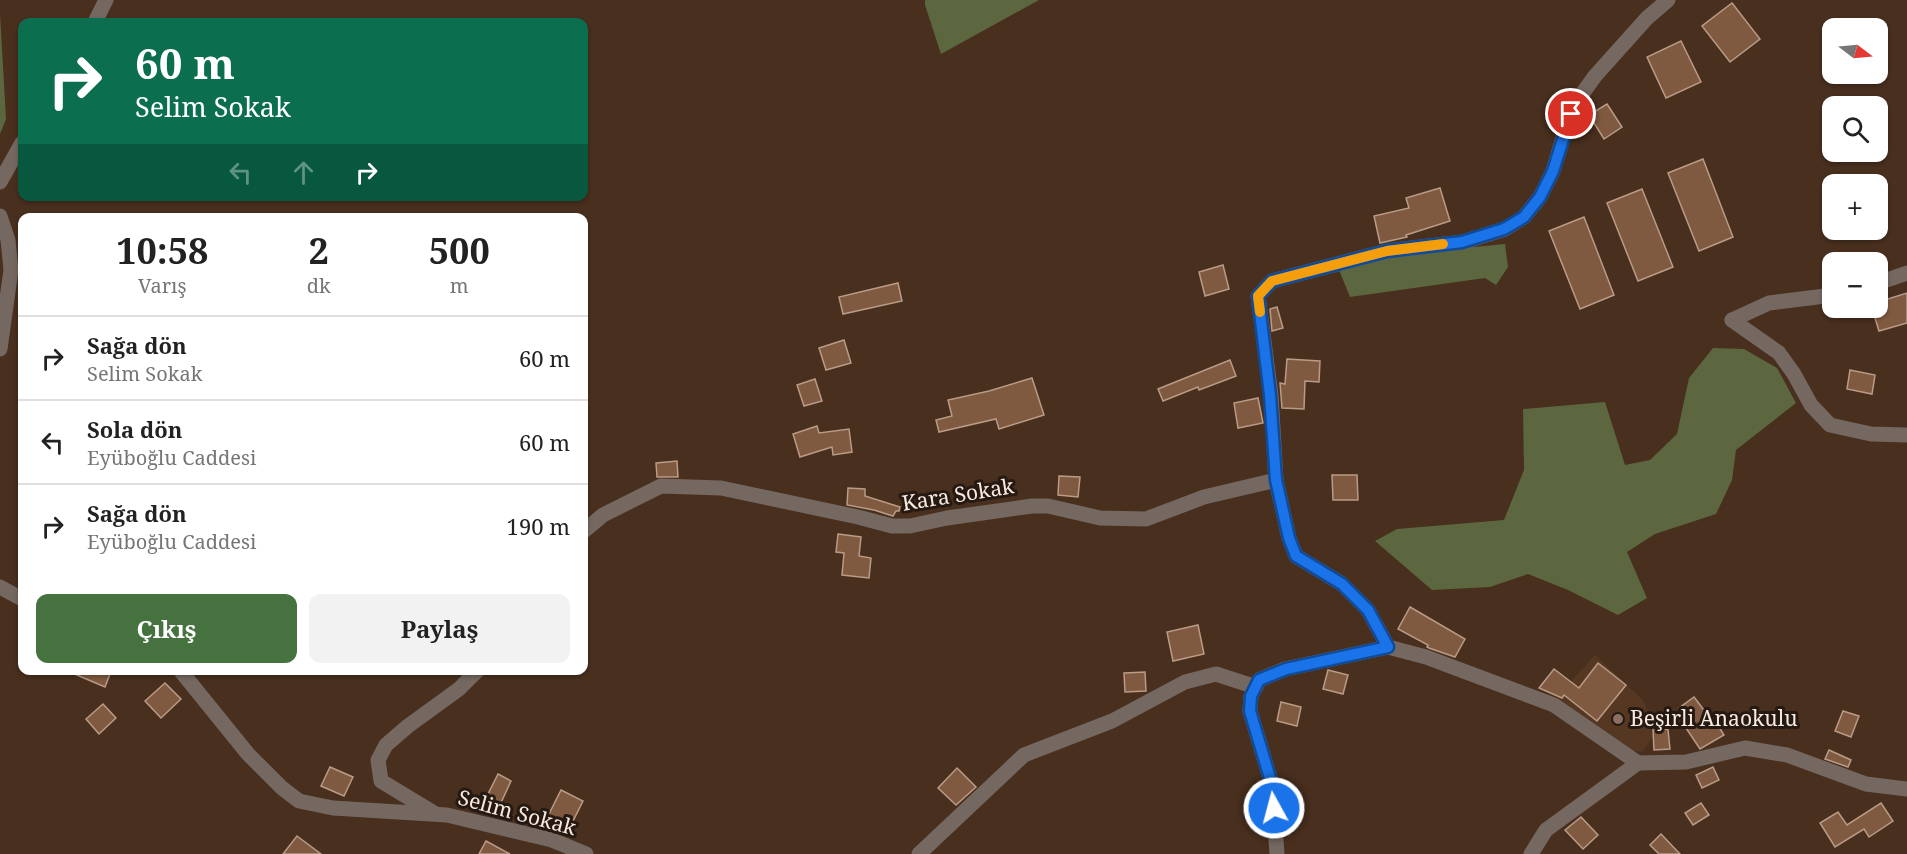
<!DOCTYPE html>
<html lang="tr">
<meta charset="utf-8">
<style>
:root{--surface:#fff;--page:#f2f2f2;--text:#222;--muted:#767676;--line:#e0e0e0;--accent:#45723e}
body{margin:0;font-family:"Noto Serif",serif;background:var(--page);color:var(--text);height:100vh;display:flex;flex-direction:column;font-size:22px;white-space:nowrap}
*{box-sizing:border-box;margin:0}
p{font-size:20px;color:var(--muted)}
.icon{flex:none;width:33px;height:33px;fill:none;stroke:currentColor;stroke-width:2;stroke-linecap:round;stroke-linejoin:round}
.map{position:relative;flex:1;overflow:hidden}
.details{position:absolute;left:18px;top:213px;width:570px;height:462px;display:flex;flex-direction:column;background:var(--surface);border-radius:12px;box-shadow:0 2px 4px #0004}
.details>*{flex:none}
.top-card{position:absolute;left:18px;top:18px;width:570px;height:183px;border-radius:12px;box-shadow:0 2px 4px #0004;background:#0b6e4f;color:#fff;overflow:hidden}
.needle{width:39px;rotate:106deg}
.tools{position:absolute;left:1822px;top:18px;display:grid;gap:12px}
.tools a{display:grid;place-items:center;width:66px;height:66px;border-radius:12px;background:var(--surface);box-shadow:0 2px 4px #0004;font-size:30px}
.pin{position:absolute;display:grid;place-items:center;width:51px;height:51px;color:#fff;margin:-26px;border:3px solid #fff;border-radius:50%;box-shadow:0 2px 6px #0007}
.me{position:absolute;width:66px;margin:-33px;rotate:353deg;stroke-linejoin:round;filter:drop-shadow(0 0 4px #0008)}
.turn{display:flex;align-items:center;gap:21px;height:126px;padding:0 18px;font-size:27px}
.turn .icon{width:78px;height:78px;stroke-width:2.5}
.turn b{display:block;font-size:42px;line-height:51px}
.lanes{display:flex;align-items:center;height:57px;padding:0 18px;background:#0003;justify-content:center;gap:30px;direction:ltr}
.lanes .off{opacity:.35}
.eta{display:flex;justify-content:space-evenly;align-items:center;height:102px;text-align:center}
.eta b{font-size:36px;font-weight:700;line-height:42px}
.button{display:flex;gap:12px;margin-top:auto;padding:12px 18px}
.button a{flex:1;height:69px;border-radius:12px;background:var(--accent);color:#fff;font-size:24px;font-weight:700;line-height:69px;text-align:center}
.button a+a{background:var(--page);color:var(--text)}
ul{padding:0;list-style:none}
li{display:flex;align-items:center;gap:18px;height:84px;padding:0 18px;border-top:2px solid var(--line)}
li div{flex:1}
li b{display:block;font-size:22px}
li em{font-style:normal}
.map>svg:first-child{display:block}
.built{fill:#563822}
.forest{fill:#5c673f}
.building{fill:#7f5a40;stroke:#b99b87;stroke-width:1.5}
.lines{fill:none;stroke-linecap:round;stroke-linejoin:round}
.minor{stroke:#756861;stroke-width:15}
.route-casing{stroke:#114b97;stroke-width:15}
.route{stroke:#1a73e8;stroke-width:10}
.slow{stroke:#f59e0b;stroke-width:10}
.education-dot{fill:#8d6e63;stroke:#251a13;stroke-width:2}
.labels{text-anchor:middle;stroke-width:6;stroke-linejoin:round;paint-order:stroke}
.street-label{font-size:21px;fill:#f9e9de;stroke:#251a13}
.poi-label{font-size:21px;fill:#f9e9de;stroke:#251a13;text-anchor:start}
</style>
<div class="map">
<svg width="1907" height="854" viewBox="0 0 1907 854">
<rect width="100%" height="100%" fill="#482f1e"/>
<polygon class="built" points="1595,655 1644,701 1653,737 1642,752 1633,751 1557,697"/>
<g class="forest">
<polygon points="925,0 1039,0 941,54 925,5"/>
<polygon points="0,14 6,119 0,134"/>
<polygon points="1505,244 1508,267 1496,285 1485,278 1350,297 1337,265 1390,255"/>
<polygon points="1713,348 1744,349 1777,368 1796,403 1736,450 1732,480 1716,514 1655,534 1627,552 1647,598 1618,615 1568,590 1528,574 1490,587 1432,590 1375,541 1397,529 1504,520 1524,470 1523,409 1605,402 1625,465 1650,460 1677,434 1689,378"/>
</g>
<g class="building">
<polygon points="1732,3 1760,39 1730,62 1702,26"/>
<polygon points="1681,41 1701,82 1666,98 1647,57"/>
<polygon points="1607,104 1622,127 1604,139 1589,115"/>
<polygon points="1703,159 1733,237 1699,251 1668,173"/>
<polygon points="1440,188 1450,221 1406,235 1407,237 1380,243 1374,216 1409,208 1406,198"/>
<polygon points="1642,189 1673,267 1638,281 1607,203"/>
<polygon points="1584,217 1614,295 1580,309 1549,231"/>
<polygon points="1223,265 1229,289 1205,296 1199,272"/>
<polygon points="898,283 902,301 843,314 839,297"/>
<polygon points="1907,293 1907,323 1879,331 1872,308 1878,308 1878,302"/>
<polygon points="1277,307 1283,328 1272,331 1270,309"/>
<polygon points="844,340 851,363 826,370 819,348"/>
<polygon points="1287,359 1320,361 1319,382 1305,381 1304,409 1282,408 1280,383 1285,384"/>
<polygon points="1230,360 1236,376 1199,390 1198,387 1163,401 1158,389"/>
<polygon points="1850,370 1875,375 1872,394 1847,389"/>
<polygon points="1032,378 1044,415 999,429 996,419 939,432 936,420 952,416 948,400 989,391"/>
<polygon points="815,379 822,401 804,406 797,385"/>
<polygon points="1258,398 1263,423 1238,428 1234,403"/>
<polygon points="817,426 819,433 849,429 852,452 833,455 832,447 800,457 793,434"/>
<polygon points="677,461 678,477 657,477 656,463"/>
<polygon points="1332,475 1357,475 1358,500 1333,500"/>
<polygon points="1059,476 1080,477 1078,497 1058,495"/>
<polygon points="848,488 865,489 865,496 900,507 899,511 896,511 893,516 874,510 847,505"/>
<polygon points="838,534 861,537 859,556 871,558 869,578 842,575 844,553 836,552"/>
<polygon points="1410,607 1465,639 1455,657 1429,648 1427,647 1428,645 1398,629"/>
<polygon points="1198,625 1204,654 1173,661 1167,632"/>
<polygon points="1598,663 1626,685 1597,721 1564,695 1562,698 1539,688 1554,669 1579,688"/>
<polygon points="65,670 100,670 110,674 105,687"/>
<polygon points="1328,670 1348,675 1343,694 1323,689"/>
<polygon points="1145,672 1146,691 1125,692 1124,673"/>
<polygon points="165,683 181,699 161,718 145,701"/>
<polygon points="1694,697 1710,718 1712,716 1724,735 1700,749 1686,728 1693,727 1679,708"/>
<polygon points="1281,702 1301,707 1297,726 1277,721"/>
<polygon points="103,704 116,718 99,734 86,719"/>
<polygon points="1843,711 1859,716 1851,737 1835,731"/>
<polygon points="1668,729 1670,749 1654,750 1653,730"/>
<polygon points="1829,750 1851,760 1848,767 1825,759"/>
<polygon points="330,767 353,777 344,796 321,786"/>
<polygon points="1713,767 1719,780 1702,788 1696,775"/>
<polygon points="957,768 976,787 956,805 938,788"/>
<polygon points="498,774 511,781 499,807 485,800"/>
<polygon points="561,790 583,801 570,827 548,816"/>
<polygon points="1701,803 1709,815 1693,825 1685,813"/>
<polygon points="1881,803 1893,821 1869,837 1864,829 1835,847 1820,823 1838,812 1847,825"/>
<polygon points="1581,817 1598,835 1583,849 1565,830"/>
<polygon points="1661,834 1680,854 1659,854 1650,845"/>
<polygon points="297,836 321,854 283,854"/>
<polygon points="486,841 510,854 479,854"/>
</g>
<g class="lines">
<g class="minor">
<polyline points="1668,0 1647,18 1595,76 1577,101 1566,128 1553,171 1540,197 1524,217 1505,229 1463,242 1387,251 1272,281 1258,296 1271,395 1276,480 1289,538 1296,556 1342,584 1368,610 1388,647 1426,657 1554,705 1638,763 1686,762 1745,748 1787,755 1866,784 1907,789"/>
<polyline points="95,22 106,0"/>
<polyline points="0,182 22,143"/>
<polyline points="0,216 8,240 11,270 0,349"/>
<polyline points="1878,283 1907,273"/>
<polyline points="1732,320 1779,353 1794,374 1811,405 1830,425 1871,434 1907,435"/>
<polyline points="1732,320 1769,303 1833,295"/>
<polyline points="584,531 603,515 661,486 721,488 858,517 892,526 910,526 947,518 1032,506 1048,506 1100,518 1146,519 1204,497 1276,480"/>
<polyline points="0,587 22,599"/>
<polyline points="180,670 248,754 282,788 299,801 333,808 447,815 552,840 586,854"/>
<polyline points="434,813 381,781 378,760 386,745 408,726 459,689 478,670"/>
<polyline points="919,854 1024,755 1112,721 1185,682 1216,674 1256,687"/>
<polyline points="1277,854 1272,785 1250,711 1251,696 1259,680 1285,669 1388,647"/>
<polyline points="1531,854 1546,830 1638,763"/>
</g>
</g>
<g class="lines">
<defs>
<polyline id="route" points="1274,808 1272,785 1250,711 1251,696 1259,680 1286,669 1388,647 1368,610 1342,584 1296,556 1289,538 1276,480 1270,395 1258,296 1272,281 1387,251 1462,242 1504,229 1524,217 1540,197 1553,171 1571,114"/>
</defs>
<use href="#route" class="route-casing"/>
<use href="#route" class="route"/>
<polyline class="slow" points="1260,312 1258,296 1272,281 1387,251 1443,244"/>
</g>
<circle class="education-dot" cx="1618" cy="719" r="6"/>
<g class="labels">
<g class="street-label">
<text transform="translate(958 495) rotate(-9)" y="7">Kara Sokak</text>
<text transform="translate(517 813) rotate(15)" y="7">Selim Sokak</text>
</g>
<g class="poi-label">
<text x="1630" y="726">Beşirli Anaokulu</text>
</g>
</g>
</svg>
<div class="tools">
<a><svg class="needle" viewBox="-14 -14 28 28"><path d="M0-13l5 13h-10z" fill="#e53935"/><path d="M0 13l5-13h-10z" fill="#767676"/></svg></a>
<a><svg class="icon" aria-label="search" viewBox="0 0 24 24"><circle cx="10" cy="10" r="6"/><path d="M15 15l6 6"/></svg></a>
<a>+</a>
<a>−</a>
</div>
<div class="pin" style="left:1571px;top:114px;background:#d93025"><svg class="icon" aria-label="arrive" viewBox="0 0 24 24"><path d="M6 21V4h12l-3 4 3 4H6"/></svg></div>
<svg class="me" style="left:1274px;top:808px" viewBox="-20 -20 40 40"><circle r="17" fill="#1a73e8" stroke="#fff" stroke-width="3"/><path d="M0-11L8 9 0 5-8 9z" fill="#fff"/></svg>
<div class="top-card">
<div class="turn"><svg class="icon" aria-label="right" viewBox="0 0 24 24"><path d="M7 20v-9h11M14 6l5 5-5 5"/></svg><div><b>60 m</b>Selim Sokak</div></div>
<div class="lanes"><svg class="icon off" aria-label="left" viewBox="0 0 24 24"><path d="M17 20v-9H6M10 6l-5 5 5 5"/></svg><svg class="icon off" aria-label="ahead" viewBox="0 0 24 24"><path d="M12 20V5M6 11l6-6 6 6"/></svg><svg class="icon" aria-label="right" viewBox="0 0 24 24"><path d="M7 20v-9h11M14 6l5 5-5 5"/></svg></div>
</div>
<section class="details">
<div class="eta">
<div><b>10:58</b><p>Varış</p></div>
<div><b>2</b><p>dk</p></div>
<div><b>500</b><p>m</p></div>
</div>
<ul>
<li><svg class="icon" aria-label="right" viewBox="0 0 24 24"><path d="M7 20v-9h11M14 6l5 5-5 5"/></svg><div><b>Sağa dön</b><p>Selim Sokak</p></div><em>60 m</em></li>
<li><svg class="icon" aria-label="left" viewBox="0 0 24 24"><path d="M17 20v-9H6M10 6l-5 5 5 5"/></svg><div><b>Sola dön</b><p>Eyüboğlu Caddesi</p></div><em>60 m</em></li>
<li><svg class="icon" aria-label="right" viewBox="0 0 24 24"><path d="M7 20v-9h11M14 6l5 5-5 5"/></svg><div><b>Sağa dön</b><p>Eyüboğlu Caddesi</p></div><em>190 m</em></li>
</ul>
<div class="button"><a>Çıkış</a><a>Paylaş</a></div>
</section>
</div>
